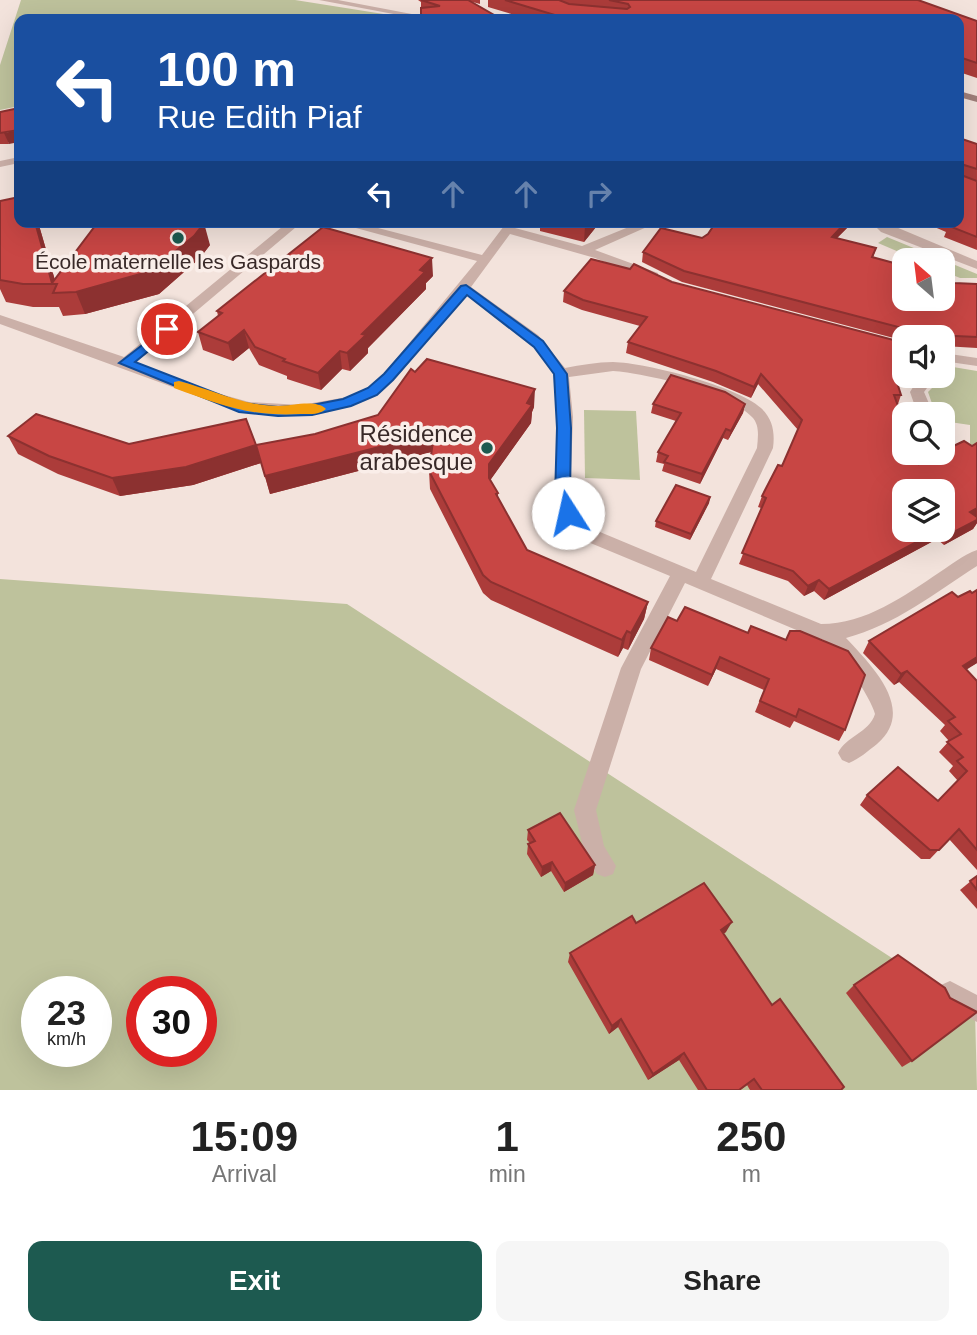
<!DOCTYPE html>
<meta charset="utf-8">
<style>
:root{--surface:#fff;--page:#f6f6f6;--text:#222;--muted:#767676;--accent:#1d5a50}
body{margin:0;font-family:Helvetica,sans-serif;background:var(--page);color:var(--text);height:100vh;display:flex;flex-direction:column;font-size:26px;white-space:nowrap}
*{box-sizing:border-box;margin:0}
p{font-size:23px;color:var(--muted)}
.icon{flex:none;width:38px;height:38px;fill:none;stroke:currentColor;stroke-width:2;stroke-linecap:round;stroke-linejoin:round}
.map{position:relative;height:1090px;overflow:hidden}
.details{display:flex;flex-direction:column;background:var(--surface);flex:1}
.details>*{flex:none}
.banner{position:absolute;left:14px;top:14px;width:950px;height:214px;border-radius:14px;box-shadow:0 7px 28px #0002;background:#1a4fa0;color:#fff;overflow:hidden}
.needle{width:46px;rotate:332deg}
.controls{position:absolute;left:892px;top:248px;display:grid;gap:14px}
.controls a{display:grid;place-items:center;width:63px;height:63px;border-radius:14px;background:var(--surface);box-shadow:0 7px 28px #0002;font-size:35px}
.speed{position:absolute;left:21px;top:976px;display:flex;gap:14px;font-size:35px;font-weight:700;text-align:center}
.speed>*{display:grid;place-content:center;width:91px;height:91px;border-radius:50%;background:var(--surface);box-shadow:0 7px 28px #0002;line-height:1}
.speed small{font-size:18px;font-weight:400}
.speed .limit{border:10px solid #d22;background:#fff;color:#111}
.pin{position:absolute;display:grid;place-items:center;width:60px;height:60px;color:#fff;margin:-30px;border:4px solid #fff;border-radius:50%;box-shadow:0 2px 7px #0007}
.me{position:absolute;width:77px;margin:-38px;rotate:350deg;stroke-linejoin:round;filter:drop-shadow(0 0 5px #0008)}
.turn{display:flex;align-items:center;gap:24px;height:147px;padding:0 28px;font-size:32px}
.turn .icon{width:91px;height:91px;stroke-width:2.5}
.turn b{display:block;font-size:49px;line-height:60px}
.lanes{display:flex;align-items:center;height:66px;padding:0 28px;background:#0003;justify-content:center;gap:35px;direction:ltr}
.lanes .off{opacity:.35}
.eta{display:flex;justify-content:space-evenly;align-items:center;height:119px;text-align:center}
.eta b{font-size:42px;font-weight:800;line-height:49px}
.action{display:flex;gap:14px;margin-top:auto;padding:14px 28px}
.action a{flex:1;height:80px;border-radius:14px;background:var(--accent);color:#fff;font-size:28px;font-weight:800;line-height:80px;text-align:center}
.action a+a{background:var(--page);color:var(--text)}
.map>svg:first-child{display:block}
.green{fill:#bec29c;fill-rule:evenodd}
.lines{fill:none;stroke-linecap:round;stroke-linejoin:round}
.minor{fill:#cbb0a8;fill-rule:evenodd}
.secondary{fill:#9f7e79;fill-rule:evenodd}
.wall{fill:#ac3c3a;fill-rule:evenodd}
.shaded-wall{fill:#8c3130}
.building{fill:#c84644;stroke:#8c3130;stroke-width:2}
.route{fill:#1a73e8;stroke:#114b97;stroke-width:2}
.slow{fill:#f59e0b}
.poi-dot{fill:#1d5a50;stroke:#faeee9;stroke-width:2.5}
.labels{text-anchor:middle;stroke-width:7;stroke-linejoin:round;paint-order:stroke}
.far-poi-label{font-size:21px;fill:#382928;stroke:#faeee9}
.poi-label{font-size:24px;fill:#382928;stroke:#faeee9;text-anchor:end}
</style>
<div class="map">
<svg width="977" height="1090" viewBox="0 0 977 1090">
<rect width="100%" height="100%" fill="#f3e3dc"/>
<g class="green">
<polygon points="21,0 295,0 415,19 19,19 19,106 0,110 0,65"/>
<polygon points="887,237 977,274 977,278 960,278 943,271 943,261 920,261 878,243"/>
<polygon points="953,367 977,371 977,447 970,445 970,425 943,421 943,415 936,415 928,392"/>
<polygon points="584,410 636,411 640,480 585,478"/>
<path d="M0,579L347,604L975,1012L977,1090H0ZM37,992H96V1052H37ZM142,992H201V1052H142Z"/>
</g>
<g class="lines">
<g class="minor">
<polygon points="319,0 338,0 438,19 420,19"/>
<polygon points="19,157 19,163 0,167 0,161"/>
<path d="M288,222H302L136,362L206,390L249,402L301,405L347,397L369,387L387,370L477,261L334,222H355L482,255L507,222H519L515,228L582,246L641,222H658L595,250L658,273V279H648L595,258L510,234L471,287L538,335L565,368C581,365 597,362 613,362C647,363 737,386 761,408C773,419 775,433 773,448L711,579L821,624C866,624 904,596 940,572C951,565 963,555 977,550V566C935,593 895,625 846,638C872,666 917,710 877,744C868,751 859,759 849,763L842,760L838,753C846,736 869,733 875,714C871,698 838,647 824,640C821,638 817,639 813,637L685,583L641,669L596,810L604,846L616,866L613,874L605,877L597,874L586,859L574,810L621,668L670,576L588,542L566,520L554,498L558,417L554,374L548,363L528,341L465,294L402,371L379,393L352,405L301,415L249,412L219,404L0,324V315L124,357ZM613,371C645,373 730,393 752,417C760,425 758,437 757,448L696,572L600,532L574,506L570,498L573,417L569,377Z"/>
<polygon points="871,222 884,222 977,261 977,269 881,232"/>
<polygon points="943,353 977,358 977,366 943,361"/>
<polygon points="920,376 936,376 924,392 934,415 918,415 910,392"/>
<polygon points="950,981 977,995 977,1022 941,1003 937,994 941,985"/>
</g>
<polygon class="secondary" points="959,91 977,96 977,102 959,97"/>
</g>
<g class="wall">
<polygon points="418,0 480,0 480,4 469,1 421,19 421,2"/>
<polygon points="488,0 918,0 977,21 977,19 977,78 959,72 959,19 528,19 488,7"/>
<polygon points="0,112 9,144 0,144"/>
<polygon points="959,138 977,144 977,250 944,237 946,232 923,222 959,222"/>
<polygon points="0,201 19,222 38,222 55,280 210,245 200,258 159,294 85,314 63,316 59,307 33,307 6,302 0,289"/>
<polygon points="536,222 600,222 584,242 540,231 540,223"/>
<polygon points="853,222 837,238 876,248 873,258 905,299 954,283 977,284 977,348 943,346 943,338 905,338 905,341 682,282 642,262 643,252 702,238"/>
<polygon points="433,276 426,283 426,289 368,348 368,353 350,371 342,369 321,390 287,379 287,376 259,365 249,348 233,361 203,350 198,332 218,316 217,311"/>
<path d="M672,282L894,373L901,395L898,404L919,464L977,517V523L973,529L944,545L937,539L824,600L814,591L804,596L788,581L739,564L761,508L758,507L762,496L782,466L798,430L758,384L751,398L713,382L626,353L628,342L640,326L582,310L563,302L564,291ZM943,492V530H905Z"/>
<polygon points="415,372 534,407 532,412 531,423 490,480 498,493 498,498 527,550 648,602 644,619 628,650 623,648 618,657 491,600 483,593 430,489 429,471 431,452 270,494 261,463 193,485 120,496 58,474 18,454 8,436 129,444 256,445 315,434 378,415"/>
<polygon points="653,404 745,404 743,413 728,440 723,438 700,484 662,471 664,464 656,462 658,452 676,421 651,413"/>
<polygon points="710,497 709,503 690,540 655,527 656,521"/>
<polygon points="977,590 977,663 966,669 977,681 977,870 949,839 930,859 921,859 860,805 867,795 938,801 958,781 949,771 953,766 939,752 949,741 940,731 945,725 899,682 894,685 863,653 869,641 958,597 972,593"/>
<polygon points="685,607 845,730 839,741 794,721 790,728 755,712 764,690 716,669 708,686 649,660 651,648 677,621"/>
<polygon points="528,830 595,865 593,875 564,892 551,871 541,877 527,854 528,844 530,843 527,840"/>
<polygon points="977,876 977,909 960,890"/>
<polygon points="636,923 726,932 723,934 772,1005 841,1090 750,1090 747,1085 740,1090 698,1090 679,1060 648,1080 618,1027 609,1034 568,962 570,953"/>
<polygon points="854,985 912,1061 902,1067 846,993"/>
</g>
<g class="shaded-wall">
<polygon points="19,130 19,142 9,144 4,133"/>
<polygon points="35,222 38,222 56,284 53,284"/>
<polygon points="589,222 600,222 584,242 585,226"/>
<polygon points="846,222 853,222 828,247 832,237"/>
<polygon points="204,223 210,245 200,258 159,294 85,314 76,292"/>
<polygon points="432,258 433,276 426,283 426,289 368,348 368,353 350,371 347,353 362,334 420,270"/>
<polygon points="244,330 249,348 233,361 228,343"/>
<polygon points="340,351 342,369 321,390 318,373"/>
<polygon points="761,374 758,384 751,398 754,387"/>
<polygon points="535,389 534,407 532,412 531,423 489,482 489,464 527,403"/>
<polygon points="745,404 743,413 728,440 731,431"/>
<polygon points="726,429 723,438 700,484 702,474"/>
<polygon points="434,433 435,451 270,494 265,476"/>
<polygon points="256,445 261,463 193,485 120,496 112,478"/>
<polygon points="710,497 709,503 690,540 691,534"/>
<polygon points="977,508 977,516 964,522 970,512"/>
<polygon points="977,520 977,523 973,529 944,545 950,534"/>
<polygon points="939,530 942,530 937,539 824,600 829,589"/>
<polygon points="819,580 814,591 804,596 808,586"/>
<polygon points="648,602 644,619 628,650 631,633"/>
<polygon points="627,631 623,648 618,657 622,640"/>
<polygon points="720,657 716,669 708,686 712,675"/>
<polygon points="977,657 977,663 955,677 963,666"/>
<polygon points="907,671 899,682 894,685 901,674"/>
<polygon points="552,862 551,871 541,877 542,867"/>
<polygon points="595,865 593,875 564,892 565,883"/>
<polygon points="732,922 726,932 715,939 721,930"/>
<polygon points="621,1019 618,1027 609,1034 612,1026"/>
<polygon points="684,1053 679,1060 648,1080 653,1074"/>
</g>
<g class="building">
<polygon points="421,0 468,0 501,19 421,19 421,8 440,6"/>
<polygon points="505,0 559,0 569,4 627,9 630,7 628,4 609,0 918,0 977,21 977,63 959,57 959,19 568,19"/>
<polygon points="19,108 19,130 0,133 0,112"/>
<polygon points="959,138 977,144 977,169 964,165 961,168 961,175 977,181 977,237 949,226 954,222 959,222"/>
<polygon points="19,197 19,222 35,222 52,283 98,222 204,223 194,236 151,271 76,292 53,293 57,284 23,284 0,280 0,201"/>
<polygon points="568,222 589,222 585,226"/>
<polygon points="716,222 846,222 832,237 876,248 872,257 905,266 905,299 943,299 943,281 954,283 977,284 977,337 912,334 910,330 684,271 643,252 661,228 702,238 708,234"/>
<polygon points="323,227 432,258 420,270 425,272 362,334 366,335 347,353 340,351 318,373 283,361 285,359 255,347 244,330 228,343 198,332 222,313 217,311"/>
<polygon points="591,259 630,269 634,264 672,282 905,343 894,373 901,395 894,395 905,425 905,453 915,453 919,464 939,453 943,453 943,451 964,441 972,446 977,443 977,508 970,512 977,517 977,520 950,534 943,528 943,492 905,492 905,530 939,530 829,589 819,580 808,586 793,571 742,553 766,498 762,496 778,465 782,466 802,420 761,374 754,387 716,371 628,342 647,317 583,300 564,291"/>
<polygon points="427,359 535,389 527,403 532,405 489,464 489,478 498,493 496,494 527,550 648,602 631,633 627,631 622,640 491,582 483,575 429,471 434,433 265,476 256,445 315,434 378,415 411,369 415,372"/>
<polygon points="671,375 725,392 745,404 731,431 726,429 702,474 664,462 668,456 658,452 681,413 653,404"/>
<polygon points="36,414 129,444 246,419 256,445 186,467 112,478 49,456 8,436"/>
<polygon points="676,485 710,497 691,534 656,521"/>
<polygon points="977,590 977,657 963,666 977,681 977,850 959,829 939,850 930,850 867,795 898,767 938,801 967,771 957,761 963,757 947,742 961,734 948,721 955,717 907,671 901,674 869,641 952,592 958,597 970,591 972,593"/>
<polygon points="685,607 748,633 751,626 786,640 790,631 800,631 848,651 865,675 845,730 799,709 796,717 760,701 769,679 720,657 712,675 651,648 668,617 677,621"/>
<polygon points="560,813 595,865 565,883 552,862 542,867 528,844 535,841 528,830"/>
<polygon points="977,876 977,890 970,881"/>
<polygon points="704,883 732,922 721,930 772,1005 780,999 844,1087 841,1090 762,1090 754,1079 739,1090 707,1090 684,1053 653,1074 621,1019 612,1026 570,953 632,916 636,923"/>
<polygon points="898,955 945,988 950,998 977,1012 912,1061 854,985"/>
</g>
<polygon class="route" points="466,285 543,341 567,374 571,428 570,498 576,513 574,517 563,517 555,498 557,428 554,374 534,347 467,295 393,380 377,395 351,406 312,415 278,416 239,412 119,363 167,326 172,327 172,332 135,362 241,403 278,407 312,405 343,399 368,388 384,374 461,286"/>
<path class="slow" d="M179,381C213,390 243,406 279,406C292,406 316,399 326,409C319,415 310,414 301,414C250,417 221,405 174,388V382Z"/>
<g class="poi-dot">
<circle cx="178" cy="238" r="7"/>
<circle cx="487" cy="448" r="7"/>
</g>
<g class="labels">
<g class="far-poi-label">
<text x="178" y="269">École maternelle les Gaspards</text>
</g>
<g class="poi-label">
<text x="473" y="442">Résidence<tspan x="473" dy="28">arabesque</tspan></text>
</g>
</g>
</svg>
<div class="controls">
<a><svg class="needle" viewBox="-14 -14 28 28"><path d="M0-13l5 13h-10z" fill="#e53935"/><path d="M0 13l5-13h-10z" fill="#767676"/></svg></a>
<a><svg class="icon" aria-label="sound" viewBox="0 0 24 24"><path d="M4 9h4l5-4v14l-5-4H4zM17 9q2 3 0 6"/></svg></a>
<a><svg class="icon" aria-label="search" viewBox="0 0 24 24"><circle cx="10" cy="10" r="6"/><path d="M15 15l6 6"/></svg></a>
<a><svg class="icon" aria-label="layers" viewBox="0 0 24 24"><path d="M12 4l9 5-9 5-9-5zM3 14l9 5 9-5"/></svg></a>
</div>
<div class="speed"><div>23<small>km/h</small></div><div class="limit">30</div></div>
<div class="pin" style="left:167px;top:329px;background:#d93025"><svg class="icon" aria-label="arrive" viewBox="0 0 24 24"><path d="M6 21V4h12l-3 4 3 4H6"/></svg></div>
<svg class="me" style="left:568px;top:513px" viewBox="-20 -20 40 40"><circle r="19" fill="#fff"/><path d="M0-13L10 11 0 6-10 11z" fill="#1a73e8"/></svg>
<div class="banner">
<div class="turn"><svg class="icon" aria-label="left" viewBox="0 0 24 24"><path d="M17 20v-9H6M10 6l-5 5 5 5"/></svg><div><b>100 m</b>Rue Edith Piaf</div></div>
<div class="lanes"><svg class="icon" aria-label="left" viewBox="0 0 24 24"><path d="M17 20v-9H6M10 6l-5 5 5 5"/></svg><svg class="icon off" aria-label="ahead" viewBox="0 0 24 24"><path d="M12 20V5M6 11l6-6 6 6"/></svg><svg class="icon off" aria-label="ahead" viewBox="0 0 24 24"><path d="M12 20V5M6 11l6-6 6 6"/></svg><svg class="icon off" aria-label="right" viewBox="0 0 24 24"><path d="M7 20v-9h11M14 6l5 5-5 5"/></svg></div>
</div>
</div>
<section class="details">
<div class="eta">
<div><b>15:09</b><p>Arrival</p></div>
<div><b>1</b><p>min</p></div>
<div><b>250</b><p>m</p></div>
</div>
<div class="action"><a>Exit</a><a>Share</a></div>
</section>
